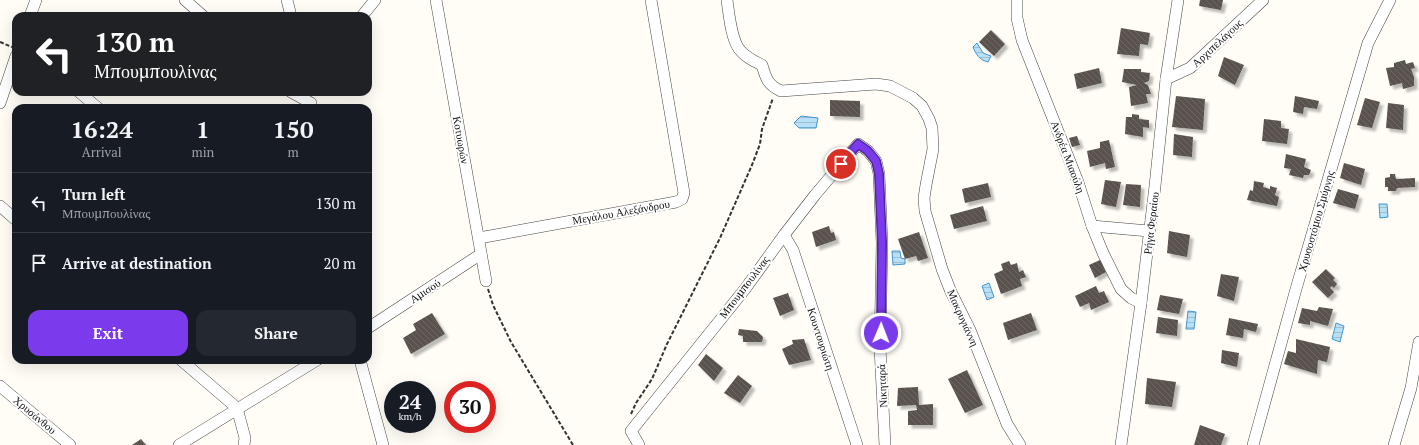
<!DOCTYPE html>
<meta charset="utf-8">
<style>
:root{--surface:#171b24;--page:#242831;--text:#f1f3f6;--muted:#9ea1a6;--line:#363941;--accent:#7c3aed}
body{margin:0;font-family:"PT Serif",serif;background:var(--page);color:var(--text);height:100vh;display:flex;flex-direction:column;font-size:15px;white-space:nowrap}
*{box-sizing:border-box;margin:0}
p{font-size:13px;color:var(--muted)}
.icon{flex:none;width:22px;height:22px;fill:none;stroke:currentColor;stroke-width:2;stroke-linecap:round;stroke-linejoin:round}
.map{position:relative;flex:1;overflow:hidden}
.drawer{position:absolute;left:12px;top:104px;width:360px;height:260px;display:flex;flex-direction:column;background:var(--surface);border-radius:12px;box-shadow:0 4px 16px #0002}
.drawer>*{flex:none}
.hud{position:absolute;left:12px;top:12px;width:360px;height:84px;border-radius:12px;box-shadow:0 4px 16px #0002;background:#202124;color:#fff;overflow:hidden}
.speed{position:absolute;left:384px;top:381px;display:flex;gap:8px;font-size:20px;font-weight:700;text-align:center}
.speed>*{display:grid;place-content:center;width:52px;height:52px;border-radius:50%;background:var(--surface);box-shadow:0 4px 16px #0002;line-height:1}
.speed small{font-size:10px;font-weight:400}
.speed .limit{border:6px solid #d22;background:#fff;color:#111}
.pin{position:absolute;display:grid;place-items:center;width:34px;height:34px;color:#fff;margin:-17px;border:2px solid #fff;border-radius:50%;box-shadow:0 1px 4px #0007}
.me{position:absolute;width:44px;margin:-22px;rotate:1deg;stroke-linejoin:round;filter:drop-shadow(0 0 3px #0008)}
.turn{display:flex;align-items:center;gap:14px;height:84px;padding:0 16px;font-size:18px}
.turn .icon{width:52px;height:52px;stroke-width:2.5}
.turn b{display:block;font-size:28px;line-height:34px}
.eta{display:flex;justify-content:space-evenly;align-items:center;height:68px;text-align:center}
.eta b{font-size:24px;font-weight:600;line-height:28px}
.cta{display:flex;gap:8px;margin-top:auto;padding:8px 16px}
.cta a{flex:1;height:46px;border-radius:12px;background:var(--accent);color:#fff;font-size:16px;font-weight:600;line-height:46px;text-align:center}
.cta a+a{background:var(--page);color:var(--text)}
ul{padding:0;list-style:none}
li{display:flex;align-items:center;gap:12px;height:60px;padding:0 16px;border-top:1px solid var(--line)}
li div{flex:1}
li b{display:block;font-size:15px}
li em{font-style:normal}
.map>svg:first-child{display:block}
.water{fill:url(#water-rules);stroke:#3f96cf}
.building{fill:url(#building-back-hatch);filter:url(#shadow)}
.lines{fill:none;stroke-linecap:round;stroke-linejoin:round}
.minor-casing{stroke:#444;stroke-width:12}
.path{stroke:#333;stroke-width:2;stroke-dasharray:4 2;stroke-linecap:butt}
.minor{stroke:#fff;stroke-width:11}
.route-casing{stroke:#51269a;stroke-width:10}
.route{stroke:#7c3aed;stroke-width:7}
.labels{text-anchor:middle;stroke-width:4;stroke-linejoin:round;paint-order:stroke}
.street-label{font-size:11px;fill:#111;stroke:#fff}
</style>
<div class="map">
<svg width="1419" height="445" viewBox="0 0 1419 445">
<defs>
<pattern id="water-rules" width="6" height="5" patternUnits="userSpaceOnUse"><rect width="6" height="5" fill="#b9e0f7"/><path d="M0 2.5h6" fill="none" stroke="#9ebfd3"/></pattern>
<pattern id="building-back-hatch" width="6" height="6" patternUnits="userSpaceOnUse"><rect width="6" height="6" fill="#5a524d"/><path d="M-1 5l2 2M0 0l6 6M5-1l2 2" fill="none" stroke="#6d6662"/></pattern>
<filter id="shadow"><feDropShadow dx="3.5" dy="3.5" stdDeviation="1" flood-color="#0004"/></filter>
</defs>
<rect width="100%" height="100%" fill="#fffdf5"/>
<g class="water">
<path d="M977,43L983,53L991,56L988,62C980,60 976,55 973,47Z"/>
<polygon points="801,116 818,118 816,128 799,128 794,123"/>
<polygon points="1379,204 1387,204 1388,217 1380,218"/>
<polygon points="892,251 900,251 901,258 905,259 905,264 893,265"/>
<polygon points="989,283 994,297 987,300 982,286"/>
<polygon points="1188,311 1196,312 1194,329 1186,329"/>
<polygon points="1336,323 1344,326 1340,342 1332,339"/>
</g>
<g class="building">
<polygon points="1200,0 1223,0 1221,10 1199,6"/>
<polygon points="1121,28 1150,33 1148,45 1140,44 1139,56 1117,54"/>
<polygon points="991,30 1005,44 994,56 979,42"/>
<polygon points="1224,57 1244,65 1235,85 1218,76"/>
<polygon points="1405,60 1406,64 1413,62 1415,68 1411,69 1414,77 1414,86 1403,89 1402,83 1390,86 1386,68 1394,67 1394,63"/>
<polygon points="1099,68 1102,83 1077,89 1074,74"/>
<polygon points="1124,69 1141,69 1141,72 1150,73 1149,81 1144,83 1148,85 1151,94 1146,94 1148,103 1131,106 1129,87 1137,85 1122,82"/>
<polygon points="1176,96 1205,99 1203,130 1172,127"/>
<polygon points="1295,96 1319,101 1317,109 1304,107 1303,114 1293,112"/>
<polygon points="1365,98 1380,102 1372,128 1357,125"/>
<polygon points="830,100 860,101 860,117 830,116"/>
<polygon points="1388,103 1404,105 1403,130 1386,128"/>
<polygon points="1132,114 1139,115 1139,119 1149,120 1149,128 1143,127 1143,137 1125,134 1126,117 1132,117"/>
<polygon points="1264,119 1281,121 1281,128 1289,129 1287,144 1262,141"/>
<polygon points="1174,134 1193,137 1192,157 1173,155"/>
<polygon points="1077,136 1080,145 1072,147 1069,138"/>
<polygon points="1109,140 1115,167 1106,169 1105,163 1090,167 1087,151 1100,148 1100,142"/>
<polygon points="1286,154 1306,159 1304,167 1311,170 1309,175 1304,175 1303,178 1289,175 1291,169 1284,168"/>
<polygon points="1344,163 1365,169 1361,185 1340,178"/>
<polygon points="1390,174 1395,174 1396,179 1415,178 1415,187 1397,188 1396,191 1388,191 1388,187 1385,187 1385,178 1390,177"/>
<polygon points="1105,180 1121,182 1116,207 1101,204"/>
<polygon points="1254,181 1264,183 1263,187 1270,189 1270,186 1277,188 1275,195 1279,197 1277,206 1247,200 1250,190 1253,191"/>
<polygon points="988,183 991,197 965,203 962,189"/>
<polygon points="1126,184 1141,185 1140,207 1123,205"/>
<polygon points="1338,189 1359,195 1355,209 1333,203"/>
<polygon points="983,206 987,221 954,229 950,215"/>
<polygon points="829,226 831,233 834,232 836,240 816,247 812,232"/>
<polygon points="1169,231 1190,235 1187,257 1167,253"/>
<polygon points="919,232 928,258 918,261 916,256 905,259 898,239"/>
<polygon points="1100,260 1106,272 1095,278 1089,265"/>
<polygon points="1009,261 1011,265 1017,263 1019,272 1023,270 1026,277 1020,279 1022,286 1001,294 994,274 1003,270 1001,264"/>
<polygon points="1326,269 1335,278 1333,280 1337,284 1334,288 1332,286 1330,288 1334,292 1328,298 1312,282"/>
<polygon points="1221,274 1239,277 1234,301 1217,296"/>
<polygon points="1096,286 1099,293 1104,291 1109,302 1091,310 1089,303 1080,307 1075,296"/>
<polygon points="788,293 794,310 780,316 773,298"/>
<polygon points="1160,295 1183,299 1179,314 1157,310"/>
<polygon points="1319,307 1333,309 1328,326 1310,321 1310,325 1298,323 1302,308 1317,311"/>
<polygon points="432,313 445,334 411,354 403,338 416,330 413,324"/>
<polygon points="1031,313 1037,330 1008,340 1003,323"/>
<polygon points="1158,317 1178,320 1177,336 1156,333"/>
<polygon points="1229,318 1258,324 1256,332 1244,329 1243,338 1226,335"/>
<polygon points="739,329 757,331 763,337 762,342 743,342 743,336 738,335"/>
<polygon points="804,339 811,360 789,365 782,349 793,344 792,340"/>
<polygon points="1296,339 1330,347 1327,362 1318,360 1317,374 1284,364 1288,351 1296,353"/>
<polygon points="1222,350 1239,353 1237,367 1221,363"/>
<polygon points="706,354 723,368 714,381 698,365"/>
<polygon points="967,370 983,405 965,413 948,379"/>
<polygon points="738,375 752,386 740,403 724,393"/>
<polygon points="1147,378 1176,382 1172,407 1145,404"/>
<polygon points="918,387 919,405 933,404 933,425 908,425 908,411 917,410 916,405 897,406 898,388"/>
<polygon points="1200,425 1225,434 1221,445 1194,445"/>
<polygon points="141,439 146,445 132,445"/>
</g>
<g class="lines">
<defs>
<g id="minor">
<polyline points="185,0 203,16"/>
<polyline points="287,0 291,16"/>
<polyline points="436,0 486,281"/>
<path d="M727,0C729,14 731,38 739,49C745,57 754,61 762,65C766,79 768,85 781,91L876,84L890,86L913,98L922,106L929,119L932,128L933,149L926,185L924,198L925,211L942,269L951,292L970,330L1007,424L1020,445"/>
<polyline points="1017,0 1017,18 1022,40 1078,182 1092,226 1103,253 1121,289 1131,298 1141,303"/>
<polyline points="30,16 36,0"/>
<polyline points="362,16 375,0"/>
<polyline points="1166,79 1190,68 1263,0"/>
<polyline points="79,92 98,108"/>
<polyline points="291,92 311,103"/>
<polyline points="0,103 16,56"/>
<polyline points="0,206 16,220"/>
<polyline points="1092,226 1149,231"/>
<polyline points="784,235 793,250 857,445"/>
<polyline points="479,238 676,202 682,199 684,193 651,0"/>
<polyline points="368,328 481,254"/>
<polyline points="181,360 237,408 245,438 244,445"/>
<polyline points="360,360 383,445"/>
<polyline points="0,386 70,445"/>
<polyline points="179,445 317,360"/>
<polyline points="639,445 631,431 745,289 784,235 815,195 858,144 868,151 876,161 879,174 882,243 880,348 885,445"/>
<polyline points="1121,445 1141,303 1155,186 1166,79 1178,0"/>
<polyline points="1253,445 1296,289 1368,43 1390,0"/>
<polyline points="1394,445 1411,388 1419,342"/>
</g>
</defs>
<use href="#minor" class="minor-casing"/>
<g class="path">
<polyline points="0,42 12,47"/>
<polyline points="488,289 493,305 511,342 573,445"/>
<polyline points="631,414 636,403 652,379 667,344 720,238 752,165 760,144 762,129 773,98"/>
</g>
<use href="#minor" class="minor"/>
</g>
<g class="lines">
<defs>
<polyline id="route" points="841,164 858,144 868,151 876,161 879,174 882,243 881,333"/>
</defs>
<use href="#route" class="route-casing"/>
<use href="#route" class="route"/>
</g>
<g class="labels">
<g class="street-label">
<text transform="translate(1217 43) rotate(-43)" y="4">Αρχιπελάγους</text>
<text transform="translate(461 140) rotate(80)" y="4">Κοτυωρών</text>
<text transform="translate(1068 157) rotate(69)" y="4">Ανδρέα Μιαούλη</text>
<text transform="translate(621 212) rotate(-10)" y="4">Μεγάλου Αλεξάνδρου</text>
<text transform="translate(1316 221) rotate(-74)" y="4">Χρυσοστόμου Σμύρνης</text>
<text transform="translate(1151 223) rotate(-83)" y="4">Ρήγα Φεραίου</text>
<text transform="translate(744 287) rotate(-53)" y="4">Μπουμπουλίνας</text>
<text transform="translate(425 291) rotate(-33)" y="4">Αμισού</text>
<text transform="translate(963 318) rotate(66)" y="4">Μακρυγιάννη</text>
<text transform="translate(821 339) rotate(72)" y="4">Κουντουριώτη</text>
<text transform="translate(882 386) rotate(-93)" y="4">Νικηταρά</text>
<text transform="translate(35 415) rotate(40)" y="4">Χρυσάνθου</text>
</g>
</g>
</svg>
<div class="speed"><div>24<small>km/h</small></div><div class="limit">30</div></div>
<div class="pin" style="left:841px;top:164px;background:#d93025"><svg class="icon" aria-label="arrive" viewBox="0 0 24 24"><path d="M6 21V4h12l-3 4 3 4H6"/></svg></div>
<svg class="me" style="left:881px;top:333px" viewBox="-20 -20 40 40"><circle r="17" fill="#7c3aed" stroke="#fff" stroke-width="3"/><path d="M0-11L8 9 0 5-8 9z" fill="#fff"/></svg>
<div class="hud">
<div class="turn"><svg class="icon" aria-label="left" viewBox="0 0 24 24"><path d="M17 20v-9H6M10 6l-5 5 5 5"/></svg><div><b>130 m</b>Μπουμπουλίνας</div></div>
</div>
<section class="drawer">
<div class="eta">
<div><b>16:24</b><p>Arrival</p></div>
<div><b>1</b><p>min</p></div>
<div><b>150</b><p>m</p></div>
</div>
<ul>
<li><svg class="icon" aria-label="left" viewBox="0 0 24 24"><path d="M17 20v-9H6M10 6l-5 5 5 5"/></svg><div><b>Turn left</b><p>Μπουμπουλίνας</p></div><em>130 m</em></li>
<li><svg class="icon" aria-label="arrive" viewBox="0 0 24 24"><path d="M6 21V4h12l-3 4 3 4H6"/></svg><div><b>Arrive at destination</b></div><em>20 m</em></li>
</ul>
<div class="cta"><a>Exit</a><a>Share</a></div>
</section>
</div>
